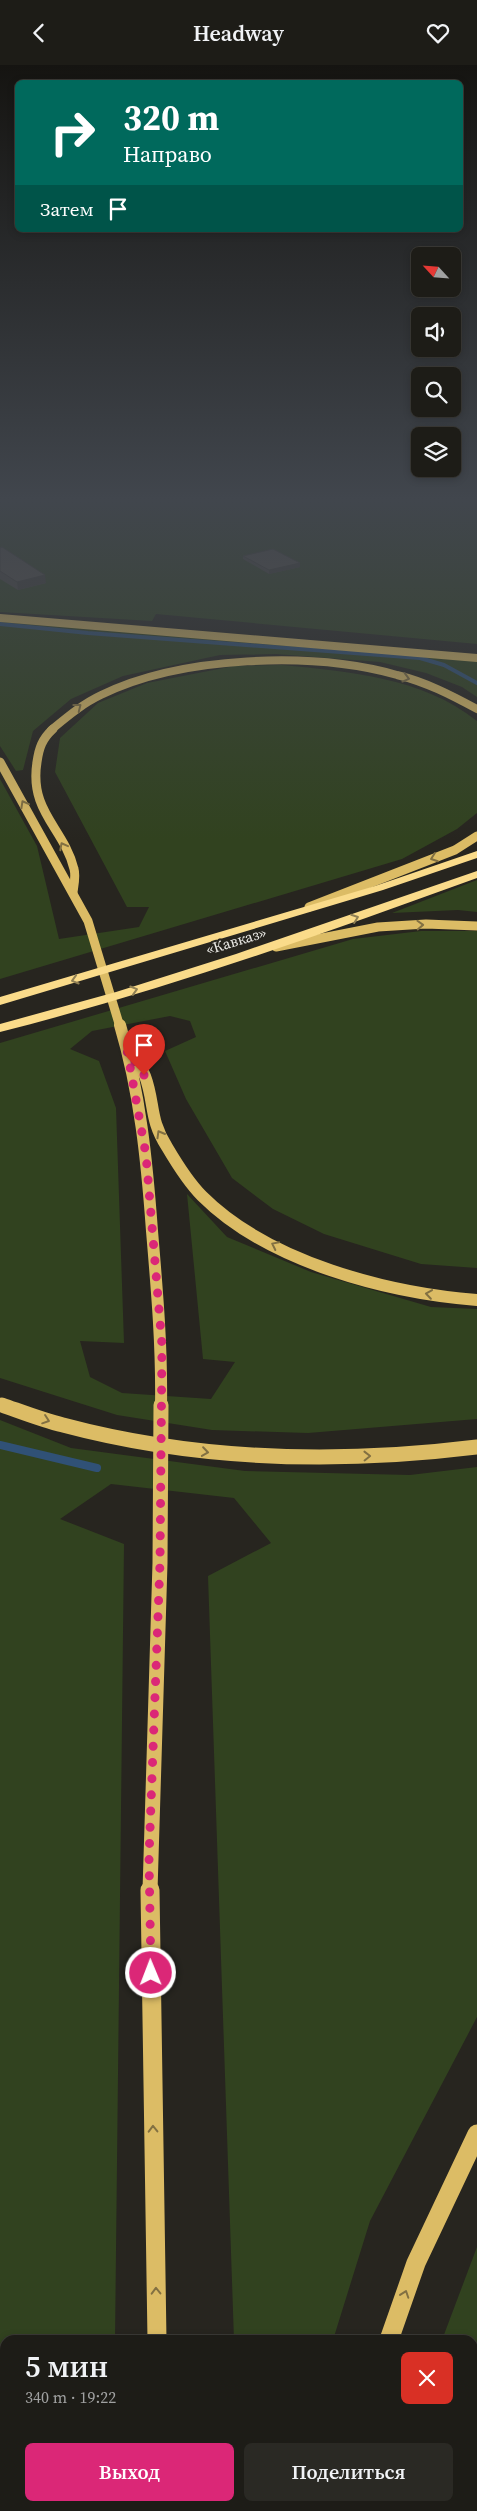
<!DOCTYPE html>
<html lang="ru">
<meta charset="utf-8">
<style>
:root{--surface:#1d1c17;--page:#2a2924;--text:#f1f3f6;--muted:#a0a1a1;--line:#3b3a36;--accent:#db2777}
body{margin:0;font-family:"Source Serif 4",serif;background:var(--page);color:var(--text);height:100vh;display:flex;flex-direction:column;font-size:19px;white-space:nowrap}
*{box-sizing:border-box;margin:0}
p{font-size:16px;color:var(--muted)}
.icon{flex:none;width:28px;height:28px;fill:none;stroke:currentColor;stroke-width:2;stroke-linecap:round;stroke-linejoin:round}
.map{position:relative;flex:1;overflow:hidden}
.panel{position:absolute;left:0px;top:2270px;width:478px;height:176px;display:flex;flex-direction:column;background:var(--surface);border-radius:15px 15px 0 0;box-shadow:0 2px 8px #0003,0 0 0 1px var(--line)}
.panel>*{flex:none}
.guide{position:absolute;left:15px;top:15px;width:448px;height:152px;border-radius:8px;box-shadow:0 2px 8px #0003,0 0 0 1px var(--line);background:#00695c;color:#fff;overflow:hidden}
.needle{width:32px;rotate:296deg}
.controls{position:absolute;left:411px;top:182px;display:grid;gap:10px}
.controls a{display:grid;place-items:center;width:50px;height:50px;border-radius:8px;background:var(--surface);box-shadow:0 2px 8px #0003,0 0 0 1px var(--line);font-size:25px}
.pin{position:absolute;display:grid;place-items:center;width:42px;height:42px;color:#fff;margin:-51px -21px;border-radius:50% 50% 50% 0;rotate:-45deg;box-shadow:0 0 5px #0007}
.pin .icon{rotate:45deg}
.me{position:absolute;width:55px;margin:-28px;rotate:359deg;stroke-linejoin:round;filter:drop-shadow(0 0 4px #0008)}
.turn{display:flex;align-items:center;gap:18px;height:105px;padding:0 25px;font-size:22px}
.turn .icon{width:65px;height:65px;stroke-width:2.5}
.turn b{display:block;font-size:35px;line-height:42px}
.then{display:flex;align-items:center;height:48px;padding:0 25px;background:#0003;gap:10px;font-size:19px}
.round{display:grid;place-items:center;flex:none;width:52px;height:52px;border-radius:8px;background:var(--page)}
.overview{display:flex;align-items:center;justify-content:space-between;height:85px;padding:0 25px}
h1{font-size:30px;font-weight:600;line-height:38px}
.action{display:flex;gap:10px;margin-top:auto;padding:10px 25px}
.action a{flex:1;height:58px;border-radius:8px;background:var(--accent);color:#fff;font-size:20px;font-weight:600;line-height:58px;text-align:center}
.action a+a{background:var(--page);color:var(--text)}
header{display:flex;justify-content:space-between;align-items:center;height:65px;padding:0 25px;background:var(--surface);font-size:22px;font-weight:600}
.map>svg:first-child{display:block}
.green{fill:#31421f}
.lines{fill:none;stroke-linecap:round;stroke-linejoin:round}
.stream-far1{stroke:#305176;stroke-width:4}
.stream{stroke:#305176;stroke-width:8}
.major-far4{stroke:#dcbc65;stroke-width:8}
.major-far3{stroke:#dcbc65;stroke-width:9}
.major-far2{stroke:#dcbc65;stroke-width:12}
.major-far1{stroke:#dcbc65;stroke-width:15}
.major{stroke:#dcbc65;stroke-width:19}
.highway{fill:#fadb8a;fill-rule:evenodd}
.wall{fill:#4e4945}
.shaded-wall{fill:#403c38}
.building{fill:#5b5550;stroke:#403c38}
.oneway{stroke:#827042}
.oneway2{stroke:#908054}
.route{stroke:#db2777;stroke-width:9;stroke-dasharray:0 16.2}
.labels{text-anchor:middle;stroke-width:4;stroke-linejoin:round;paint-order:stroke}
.far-street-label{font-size:15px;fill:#ebeae6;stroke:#27251f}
</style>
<header><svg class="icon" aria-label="back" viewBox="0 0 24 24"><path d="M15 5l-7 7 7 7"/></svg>Headway<svg class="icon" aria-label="heart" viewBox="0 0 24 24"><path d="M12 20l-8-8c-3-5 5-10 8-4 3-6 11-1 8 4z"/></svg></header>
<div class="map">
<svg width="477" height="2446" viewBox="0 0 477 2446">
<rect width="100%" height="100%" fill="#27251f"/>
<g class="green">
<polygon points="0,433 477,433 477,579 156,549 152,556 0,547"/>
<polygon points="0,555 477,595 477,632 462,622 426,608 380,597 276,589 220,590 123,611 71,634 33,666 23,705 16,706 0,681"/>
<path d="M282,600C350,607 422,612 477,656V748L457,764L402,794L0,914V714L37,781L59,874L139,862L149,842H127L55,707L60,673L98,638L147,618L234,601Z"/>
<polygon points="477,815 477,847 458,845 392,848"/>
<polygon points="421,866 477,866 477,1203 421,1199 324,1169 273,1144 232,1113 186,1034 165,986 196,972 190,956 170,951 92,966 70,984 99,996 116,1043 124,1278 80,1276 90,1312 122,1328 211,1334 235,1297 203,1294 187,1129 227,1172 311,1207 431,1242 477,1244 477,1354 308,1368 212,1365 117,1350 0,1313 0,978 353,874"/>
<polygon points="0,1355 71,1383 245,1406 410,1410 477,1402 477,1952 370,2156 333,2275 234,2275 208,1511 271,1478 234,1433 111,1419 60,1454 124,1479 115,2275 5,2275 5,2441 127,2441 128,2446 0,2446"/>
<polygon points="477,2182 477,2446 386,2446 387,2441 472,2441 472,2275 442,2275"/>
</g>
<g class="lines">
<polyline class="stream-far1" points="0,559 88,568 420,593 444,600 477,618"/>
<polyline class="stream" points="0,1380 97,1403"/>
<g class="major-far4">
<polyline points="0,553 477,593"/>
<path d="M51,665C67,652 82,639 101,630C181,591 312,586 397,610C426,617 451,630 477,644"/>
</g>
<g class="major-far3">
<path d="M53,664C42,674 39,683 37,697C29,747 64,763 74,804C76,811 74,820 73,827"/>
<polyline points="0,697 88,856 120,962"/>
<polyline points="309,842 455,785 477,771"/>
<polyline points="276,882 378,862 426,859 477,861"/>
</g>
<g class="major-far2">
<path d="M120,960C140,1027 147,1097 152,1166C157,1225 162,1282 161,1341"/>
<path d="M130,989C135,996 142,1003 145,1011C155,1038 149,1054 167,1082C177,1099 188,1117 202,1131C268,1197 387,1228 477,1235"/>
<polyline points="0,1339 5,1341"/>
</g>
<g class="major-far1">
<path d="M2,1340C22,1347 42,1355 63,1360C198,1396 339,1399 477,1382"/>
<polyline points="150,1826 160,1498 161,1340"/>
</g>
<g class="major">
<polyline points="150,1825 157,2275"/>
<polyline points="389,2275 416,2198 477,2069"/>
<polyline points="164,2441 164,2446"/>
<polyline points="336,2446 337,2441"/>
</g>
<g class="highway">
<polygon points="477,786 477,793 383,825 0,940 0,932 375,821"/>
<path d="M477,806V813C320,870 162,926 0,967V959L116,927L236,889Z"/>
</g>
</g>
<g class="wall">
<polygon points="0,483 46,518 18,525 0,514"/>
<polygon points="243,491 300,502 269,509 243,494"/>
</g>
<g class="shaded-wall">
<polygon points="300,498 300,502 269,509 269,505"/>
<polygon points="45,510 46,518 18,525 17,517"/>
</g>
<g class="building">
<polygon points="2,482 45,510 17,517 0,506 0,483"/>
<polygon points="273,484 300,498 269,505 243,491"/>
</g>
<defs><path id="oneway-chevron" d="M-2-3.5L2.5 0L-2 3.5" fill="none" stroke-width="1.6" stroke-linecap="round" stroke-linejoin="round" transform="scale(1.25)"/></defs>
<g class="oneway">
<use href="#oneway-chevron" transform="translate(406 613) rotate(15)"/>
<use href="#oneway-chevron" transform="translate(78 642) rotate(-38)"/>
<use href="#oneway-chevron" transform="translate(24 739) rotate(-119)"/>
<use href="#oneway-chevron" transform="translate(63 781) rotate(-118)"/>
<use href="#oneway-chevron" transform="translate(434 793) rotate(160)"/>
<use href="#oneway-chevron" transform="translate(420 860) rotate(-2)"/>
<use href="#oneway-chevron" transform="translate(160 1069) rotate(-120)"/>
<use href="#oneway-chevron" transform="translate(275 1180) rotate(-154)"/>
<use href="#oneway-chevron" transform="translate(429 1229) rotate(-172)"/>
<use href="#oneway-chevron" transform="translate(46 1355) rotate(19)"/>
<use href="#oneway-chevron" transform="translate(205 1387) rotate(8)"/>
<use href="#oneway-chevron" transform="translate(367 1391) rotate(-1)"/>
<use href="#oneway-chevron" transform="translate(153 2064) rotate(-91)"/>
<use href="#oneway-chevron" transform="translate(156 2226) rotate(-91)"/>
<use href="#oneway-chevron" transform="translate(405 2229) rotate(-71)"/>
</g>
<g class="oneway2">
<use href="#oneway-chevron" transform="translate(355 853) rotate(-20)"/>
<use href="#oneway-chevron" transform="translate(75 915) rotate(163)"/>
<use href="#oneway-chevron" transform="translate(134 925) rotate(-17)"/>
</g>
<linearGradient id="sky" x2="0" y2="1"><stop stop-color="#151411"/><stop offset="0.56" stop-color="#41464d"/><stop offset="1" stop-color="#41464d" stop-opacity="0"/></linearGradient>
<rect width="477" height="775" fill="url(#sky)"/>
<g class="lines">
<polyline class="route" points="144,1010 127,985 146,1090 162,1280 160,1498 149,1792 151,1908"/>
</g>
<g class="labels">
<g class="far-street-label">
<text transform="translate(236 876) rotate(-17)" y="5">«Кавказ»</text>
</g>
</g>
</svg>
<div class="controls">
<a><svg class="needle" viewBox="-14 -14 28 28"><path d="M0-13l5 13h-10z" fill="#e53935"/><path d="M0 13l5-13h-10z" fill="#a0a1a1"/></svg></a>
<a><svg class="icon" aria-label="sound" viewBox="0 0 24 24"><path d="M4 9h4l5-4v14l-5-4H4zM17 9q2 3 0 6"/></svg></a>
<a><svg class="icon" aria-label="search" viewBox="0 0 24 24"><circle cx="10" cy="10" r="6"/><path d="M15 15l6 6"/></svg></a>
<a><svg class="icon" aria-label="layers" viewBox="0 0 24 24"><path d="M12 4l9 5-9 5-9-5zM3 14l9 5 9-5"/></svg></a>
</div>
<div class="pin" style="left:144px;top:1010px;background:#d93025"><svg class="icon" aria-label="arrive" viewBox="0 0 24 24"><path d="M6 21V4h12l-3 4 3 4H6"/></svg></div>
<svg class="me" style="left:151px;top:1908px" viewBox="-20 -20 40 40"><circle r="17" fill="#db2777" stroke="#fff" stroke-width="3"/><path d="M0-11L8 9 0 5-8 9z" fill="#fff"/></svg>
<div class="guide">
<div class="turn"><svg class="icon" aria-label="right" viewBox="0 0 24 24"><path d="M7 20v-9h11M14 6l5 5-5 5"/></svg><div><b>320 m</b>Направо</div></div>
<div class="then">Затем<svg class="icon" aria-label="arrive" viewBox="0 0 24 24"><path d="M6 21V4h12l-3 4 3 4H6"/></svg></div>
</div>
<section class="panel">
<div class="overview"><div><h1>5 мин</h1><p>340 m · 19:22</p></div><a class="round" style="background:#d93025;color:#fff"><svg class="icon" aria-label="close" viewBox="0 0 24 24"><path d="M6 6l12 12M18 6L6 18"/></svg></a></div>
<div class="action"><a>Выход</a><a>Поделиться</a></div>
</section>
</div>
